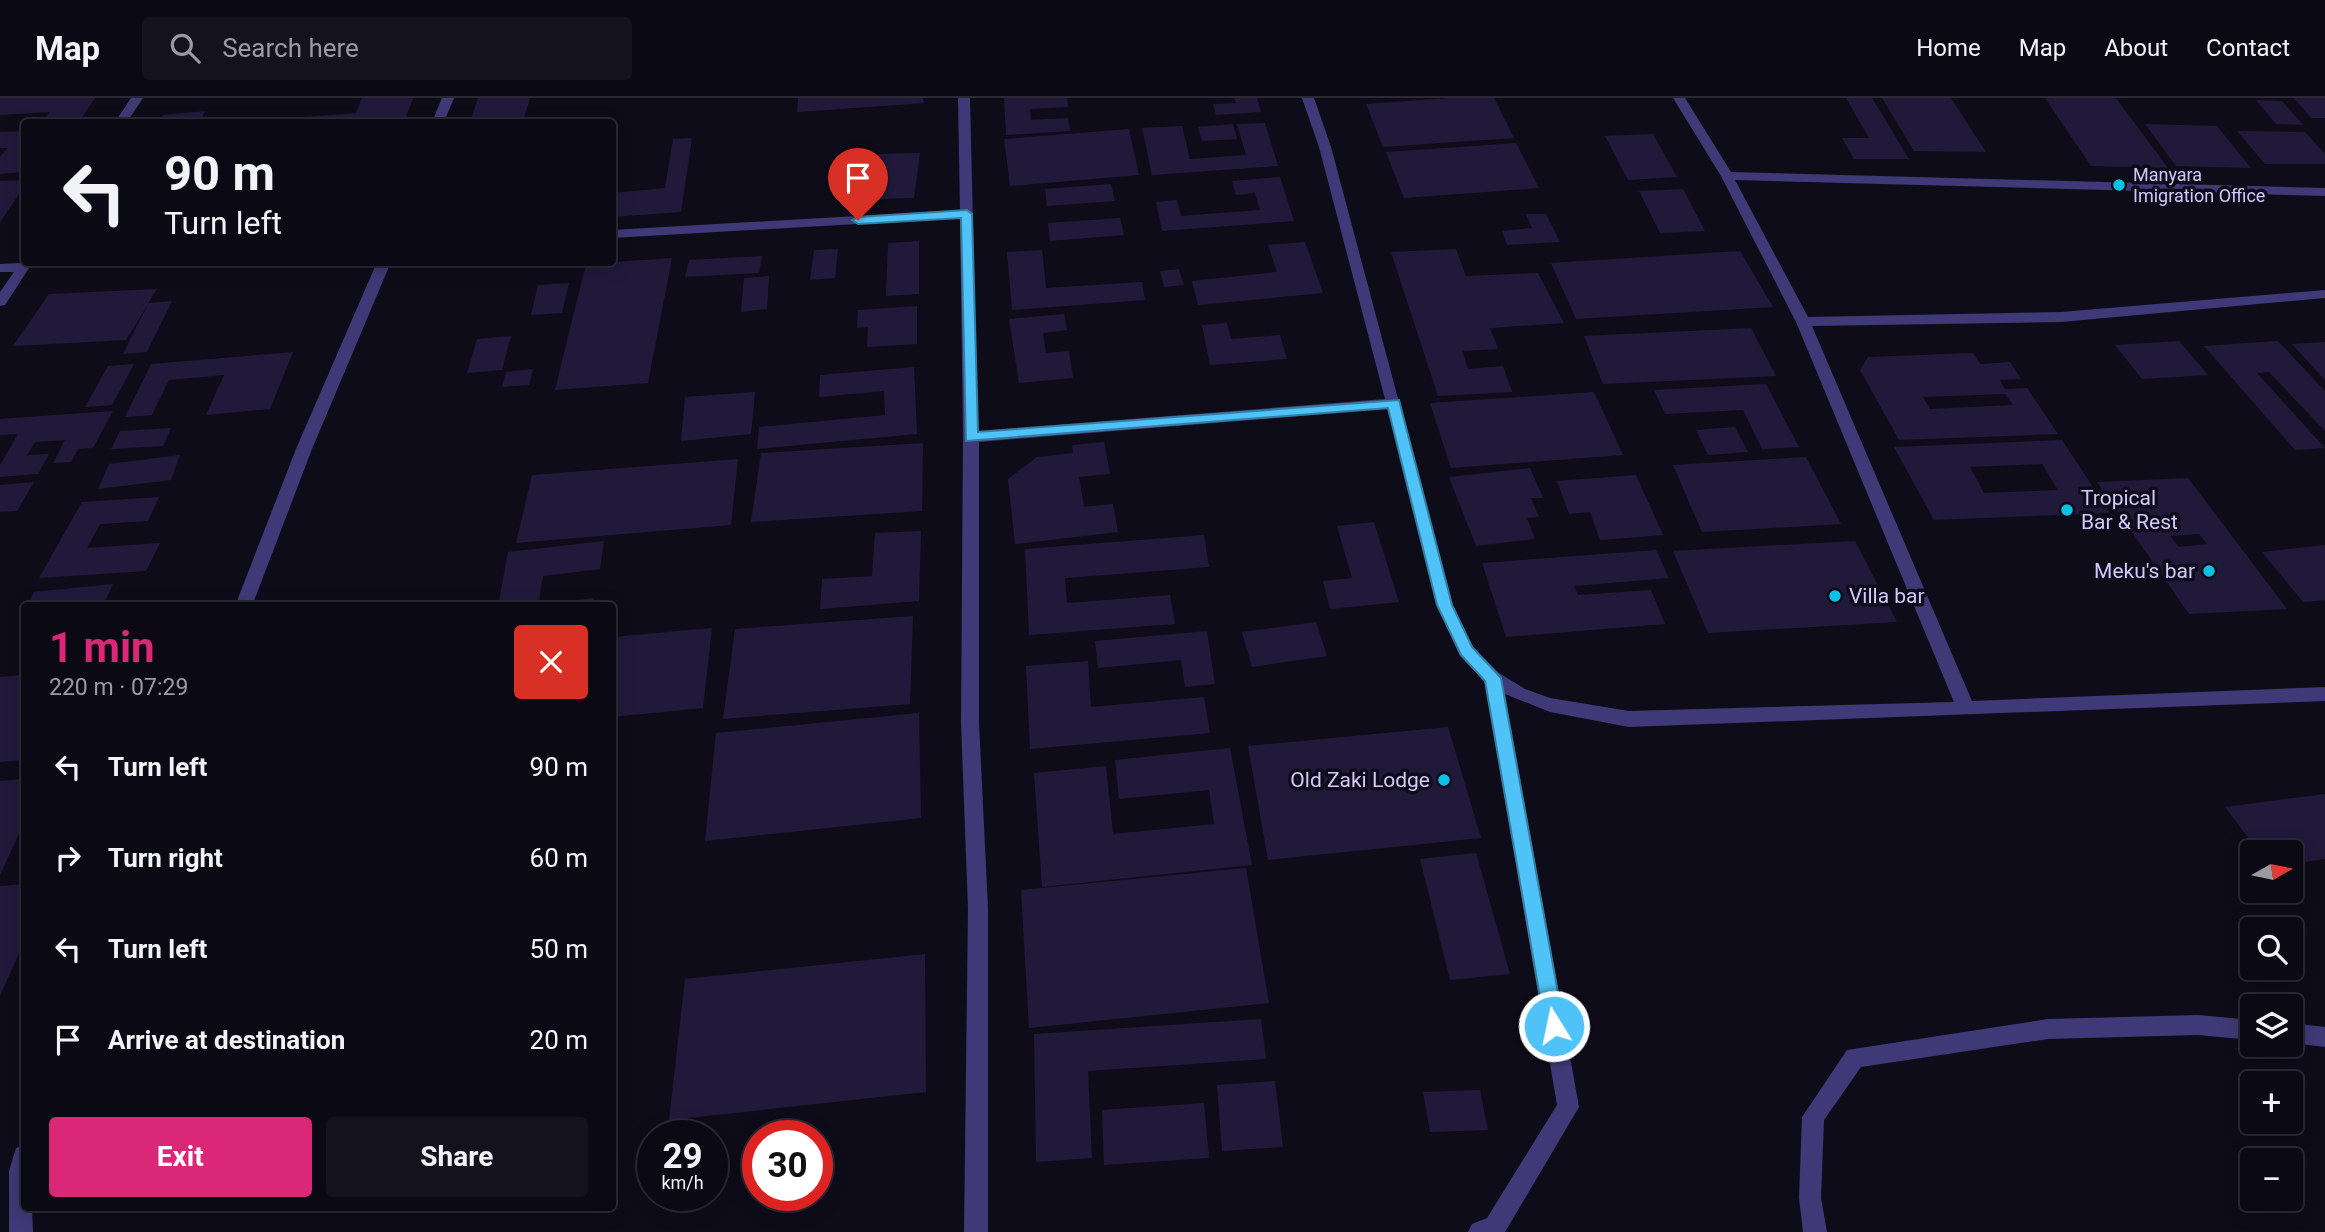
<!DOCTYPE html>
<meta charset="utf-8">
<style>
:root{--surface:#0b0914;--page:#14121d;--text:#f1f3f6;--muted:#9a9aa0;--line:#2b2a34;--accent:#db2777}
body{margin:0;font-family:Roboto,sans-serif;background:var(--page);color:var(--text);height:100vh;display:flex;flex-direction:column;font-size:26px;white-space:nowrap}
*{box-sizing:border-box;margin:0}
p{font-size:23px;color:var(--muted)}
.icon{flex:none;width:38px;height:38px;fill:none;stroke:currentColor;stroke-width:2;stroke-linecap:round;stroke-linejoin:round}
.map{position:relative;flex:1;overflow:hidden}
.side{position:absolute;left:21px;top:504px;width:595px;height:609px;display:flex;flex-direction:column;background:var(--surface);border-radius:7px;box-shadow:0 4px 18px #0003,0 0 0 2px var(--line)}
.side>*{flex:none}
.top-card{position:absolute;left:21px;top:21px;width:595px;height:147px;border-radius:7px;box-shadow:0 4px 18px #0003,0 0 0 2px var(--line);background:#0b0914;color:var(--text);overflow:hidden}
.needle{width:46px;rotate:81deg}
.fabs{position:absolute;left:2240px;top:742px;display:grid;gap:14px}
.fabs a{display:grid;place-items:center;width:63px;height:63px;border-radius:7px;background:var(--surface);box-shadow:0 4px 18px #0003,0 0 0 2px var(--line);font-size:35px}
.speed{position:absolute;left:637px;top:1022px;display:flex;gap:14px;font-size:35px;font-weight:700;text-align:center}
.speed>*{display:grid;place-content:center;width:91px;height:91px;border-radius:50%;background:var(--surface);box-shadow:0 4px 18px #0003,0 0 0 2px var(--line);line-height:1}
.speed small{font-size:18px;font-weight:400}
.speed .limit{border:10px solid #d22;background:#fff;color:#111}
.pin{position:absolute;display:grid;place-items:center;width:60px;height:60px;color:#fff;margin:-72px -30px;border-radius:50% 50% 50% 0;rotate:-45deg;box-shadow:0 0 7px #0007}
.pin .icon{rotate:45deg}
.me{position:absolute;width:77px;margin:-38px;rotate:350deg;stroke-linejoin:round;filter:drop-shadow(0 0 5px #0008)}
.turn{display:flex;align-items:center;gap:24px;height:147px;padding:0 28px;font-size:32px}
.turn .icon{width:91px;height:91px;stroke-width:2.5}
.turn b{display:block;font-size:49px;line-height:60px}
.round{display:grid;place-items:center;flex:none;width:74px;height:74px;border-radius:7px;background:var(--page)}
.overview{display:flex;align-items:center;justify-content:space-between;height:119px;padding:0 28px}
h1{font-size:42px;font-weight:700;line-height:52px;color:var(--accent)}
.action{display:flex;gap:14px;margin-top:auto;padding:14px 28px}
.action a{flex:1;height:80px;border-radius:7px;background:var(--accent);color:#fff;font-size:28px;font-weight:700;line-height:80px;text-align:center}
.action a+a{background:var(--page);color:var(--text)}
ul{padding:0;list-style:none}
li{display:flex;align-items:center;gap:21px;height:91px;padding:0 28px}
li div{flex:1}
li b{display:block;font-size:26px}
li em{font-style:normal}
header{display:flex;align-items:center;gap:42px;box-sizing:border-box;height:98px;padding:0 35px;background:var(--surface);border-bottom:2px solid var(--line)}
header strong{font-size:33px}
nav{display:flex;gap:38px;margin-inline-start:auto;font-size:24px}
.search{width:490px;height:63px;background:var(--page);display:flex;align-items:center;gap:18px;box-sizing:border-box;padding:0 24px;border-radius:7px;color:var(--muted);font-size:26px}
.map>svg:first-child{display:block}
.building{fill:#21193a;fill-rule:evenodd}
.lines{fill:none;stroke-linecap:round;stroke-linejoin:round}
.minor{fill:#3f3977;fill-rule:evenodd}
.route{fill:#4fc3f7;stroke:#337fa1;stroke-width:2}
.poi-dot{fill:#0cc2e4;stroke:#0f0c1a;stroke-width:2.5}
.labels{text-anchor:middle;stroke-width:7;stroke-linejoin:round;paint-order:stroke}
.far-poi-label{font-size:18px;fill:#d1c8fc;stroke:#0f0c1a;text-anchor:start}
.poi-label{font-size:21px;fill:#d1c8fc;stroke:#0f0c1a;text-anchor:start}
</style>
<header>
<strong>Map</strong>
<div class="search"><svg class="icon" aria-label="search" viewBox="0 0 24 24"><circle cx="10" cy="10" r="6"/><path d="M15 15l6 6"/></svg>Search here</div>
<nav><a>Home</a><a>Map</a><a>About</a><a>Contact</a></nav>
</header>
<div class="map">
<svg width="2325" height="1134" viewBox="0 0 2325 1134">
<rect width="100%" height="100%" fill="#0f0c1a"/>
<g class="building">
<polygon points="0,0 95,0 80,22 43,24 50,14 0,17"/>
<polygon points="362,0 413,0 404,24 303,24 306,19 356,15"/>
<polygon points="478,0 530,0 523,24 470,24"/>
<polygon points="798,0 923,0 924,5 797,14"/>
<polygon points="1004,0 1067,0 1068,9 1030,11 1031,22 1068,20 1070,33 1006,37"/>
<polygon points="1234,0 1257,0 1261,14 1216,17 1213,6 1236,5"/>
<polygon points="1450,0 1494,0 1514,40 1383,49 1366,6"/>
<polygon points="1846,0 1872,0 1909,61 1854,61 1842,40 1869,40"/>
<polygon points="1882,0 1951,0 1986,54 1914,53"/>
<polygon points="2045,0 2116,0 2168,70 2091,68"/>
<polygon points="2294,0 2325,0 2325,20 2311,20"/>
<polygon points="2256,2 2282,3 2303,27 2276,26"/>
<polygon points="205,13 200,24 160,24 163,17"/>
<polygon points="1265,25 1278,68 1152,77 1142,30 1182,28 1190,61 1246,57 1237,26"/>
<polygon points="1233,26 1237,41 1202,43 1198,29"/>
<polygon points="2145,26 2217,28 2251,70 2176,68"/>
<polygon points="1129,31 1139,77 1010,88 1004,41"/>
<polygon points="24,33 24,74 0,76 0,59 8,50 0,50 0,34"/>
<polygon points="2237,33 2305,34 2325,56 2325,66 2265,66"/>
<polygon points="1653,36 1677,79 1628,82 1605,38"/>
<polygon points="692,40 681,114 612,119 612,95 665,90 673,41"/>
<polygon points="1516,45 1539,90 1404,100 1386,54"/>
<polygon points="920,55 914,100 872,101 875,82 886,81 887,77 870,77 873,56"/>
<polygon points="1280,79 1294,123 1162,133 1156,104 1177,102 1181,118 1260,112 1255,95 1236,97 1232,83"/>
<polygon points="24,82 24,89 0,124 0,83"/>
<polygon points="1111,86 1115,103 1047,108 1045,91"/>
<polygon points="1683,91 1705,133 1660,135 1639,93"/>
<polygon points="1526,116 1546,116 1560,144 1507,147 1502,133 1532,130"/>
<polygon points="1120,120 1124,137 1050,143 1048,125"/>
<polygon points="919,143 919,196 886,198 888,145"/>
<polygon points="1305,144 1323,195 1198,207 1192,183 1277,174 1268,147"/>
<polygon points="838,151 835,180 810,182 814,152"/>
<polygon points="1456,151 1466,178 1538,175 1564,225 1490,230 1498,251 1462,253 1468,271 1503,268 1512,294 1438,298 1391,154"/>
<polygon points="1042,152 1046,190 1142,184 1145,202 1012,212 1007,154"/>
<polygon points="1740,153 1773,209 1576,221 1551,165"/>
<polygon points="762,158 759,175 685,179 689,162"/>
<polygon points="672,160 648,285 555,292 586,166"/>
<polygon points="1179,171 1184,187 1164,189 1160,173"/>
<polygon points="769,178 767,211 741,214 744,180"/>
<polygon points="569,185 562,215 531,217 538,187"/>
<polygon points="157,191 148,205 172,203 147,254 123,256 148,206 126,242 13,248 49,196"/>
<polygon points="917,208 917,246 867,249 868,229 857,230 858,212"/>
<polygon points="1064,216 1067,232 1043,235 1046,255 1069,253 1073,280 1019,285 1009,221"/>
<polygon points="1227,225 1231,241 1280,237 1287,261 1210,267 1202,227"/>
<polygon points="1751,230 1776,278 1603,286 1584,238"/>
<polygon points="511,238 502,272 467,275 477,241"/>
<polygon points="2179,243 2208,277 2142,281 2115,247"/>
<polygon points="2278,243 2325,293 2325,333 2269,274 2257,275 2325,350 2295,352 2204,248"/>
<polygon points="2325,244 2325,282 2292,246"/>
<polygon points="293,254 270,311 206,317 224,277 169,282 152,317 125,319 151,266"/>
<path d="M1973,255L1980,266L2010,264L2021,281L2000,282L2005,291L2027,290L2058,336L1899,342L1860,272L1868,259ZM2005,296L2013,307L1930,311L1923,299Z"/>
<polygon points="134,266 112,307 85,309 108,268"/>
<polygon points="914,269 917,336 757,351 759,329 885,317 884,293 819,299 820,277"/>
<polygon points="533,271 529,287 502,289 506,274"/>
<polygon points="1766,286 1799,349 1762,351 1743,312 1665,316 1654,292"/>
<polygon points="755,294 751,336 681,343 685,299"/>
<polygon points="1594,294 1623,357 1451,370 1430,305"/>
<polygon points="113,313 93,350 78,351 71,364 53,365 65,342 35,344 27,357 49,356 38,376 0,379 0,367 18,336 0,337 0,321"/>
<polygon points="1735,329 1748,354 1708,357 1696,332"/>
<polygon points="171,330 163,348 111,351 120,333"/>
<path d="M2062,342L2110,415L1934,422L1894,349ZM2042,366L2058,392L1984,395L1970,369Z"/>
<polygon points="1104,344 1110,376 1079,379 1084,409 1113,406 1118,434 1015,446 1008,381 1037,359 1073,355 1072,347"/>
<polygon points="923,345 922,413 751,424 761,355"/>
<polygon points="180,357 171,382 98,391 109,366"/>
<polygon points="1806,359 1841,426 1702,434 1673,367"/>
<polygon points="738,361 731,427 516,445 532,377"/>
<polygon points="1530,370 1543,400 1531,400 1539,419 1527,420 1535,441 1476,448 1449,379"/>
<polygon points="1636,377 1663,437 1600,442 1590,414 1569,416 1557,383"/>
<path d="M2188,380L2287,511L2189,516L2097,384ZM2199,436L2207,446L2179,449L2170,438Z"/>
<polygon points="34,384 17,413 0,414 0,387"/>
<polygon points="159,399 148,423 100,426 87,450 160,445 146,473 39,480 82,404"/>
<polygon points="1374,424 1399,504 1330,511 1323,483 1352,480 1337,428"/>
<polygon points="921,433 919,503 820,511 822,481 872,478 875,435"/>
<polygon points="1204,437 1209,469 1065,480 1067,505 1170,497 1175,526 1029,537 1025,451"/>
<polygon points="604,443 600,471 543,478 538,508 498,508 508,454"/>
<polygon points="1855,443 1897,524 1708,535 1673,453"/>
<polygon points="2325,447 2325,502 2303,504 2262,454"/>
<polygon points="1656,452 1669,480 1574,488 1578,497 1651,492 1665,526 1506,539 1482,465"/>
<polygon points="113,486 103,508 27,508 34,494"/>
<polygon points="594,500 593,508 543,508 543,506"/>
<polygon points="913,518 910,606 723,621 735,531"/>
<polygon points="1316,524 1327,558 1252,569 1242,534"/>
<polygon points="712,530 703,610 612,619 612,539"/>
<polygon points="1207,533 1215,586 1185,589 1181,562 1098,570 1095,543"/>
<polygon points="1088,563 1091,609 1204,599 1210,635 1030,651 1026,568"/>
<polygon points="24,577 24,662 0,664 0,579"/>
<polygon points="919,615 921,720 705,743 716,635"/>
<polygon points="1448,629 1481,740 1268,762 1248,648"/>
<polygon points="1230,650 1252,767 1042,789 1034,675 1106,668 1113,736 1214,726 1209,692 1119,701 1115,662"/>
<polygon points="24,681 24,725 0,777 0,683"/>
<polygon points="2325,696 2325,761 2291,766 2291,754 2259,754 2225,709"/>
<polygon points="1476,755 1510,876 1450,882 1420,761"/>
<polygon points="1246,770 1269,905 1029,930 1021,792"/>
<polygon points="24,786 24,844 0,898 0,788"/>
<polygon points="925,856 926,994 669,1022 685,881"/>
<polygon points="1261,921 1266,961 1088,973 1092,1060 1036,1064 1034,936"/>
<polygon points="1275,983 1283,1049 1222,1053 1217,987"/>
<polygon points="1480,992 1488,1032 1430,1034 1423,994"/>
<polygon points="1204,1005 1209,1060 1104,1067 1102,1012"/>
</g>
<g class="lines">
<g class="minor">
<polygon points="131,0 143,0 127,24 115,24"/>
<polygon points="442,0 454,0 444,24 432,24"/>
<polygon points="958,0 970,0 978,333 1385,301 1319,49 1302,0 1314,0 1331,49 1453,507 1473,549 1499,575 1525,591 1550,600 1629,613 1954,604 1796,224 1721,78 1673,0 1685,0 1731,74 2325,90 2325,98 1735,82 1808,219 2061,214 2325,192 2325,200 2061,224 1812,228 1972,603 2325,589 2325,603 1629,629 1550,614 1505,596 1579,1009 1505,1134 1468,1134 1472,1126 1487,1120 1557,1007 1485,583 1460,558 1437,507 1388,311 979,344 979,625 988,810 988,1134 964,1134 968,810 961,625 963,339 960,120 612,140 612,132 960,112"/>
<polygon points="24,160 24,164 33,164 5,207 0,208 0,194 14,174 0,174 0,166 20,165"/>
<polygon points="377,164 391,164 312,351 252,508 235,508 296,351"/>
<polygon points="2198,917 2252,922 2252,942 2198,937 2048,941 1861,969 1824,1022 1821,1100 1827,1134 1803,1134 1799,1100 1802,1019 1847,952 2048,921"/>
<polygon points="2291,925 2325,929 2325,949 2291,945"/>
<polygon points="24,1047 24,1110 32,1110 33,1134 9,1134 9,1073 16,1050"/>
</g>
</g>
<polygon class="route" points="967,112 972,116 978,334 1399,302 1452,507 1472,549 1501,580 1564,928 1561,935 1554,938 1547,935 1545,928 1485,583 1461,557 1437,507 1388,310 966,343 961,120 858,126 852,122 858,119"/>
<g class="poi-dot">
<circle cx="2119" cy="87" r="7"/>
<circle cx="2067" cy="412" r="7"/>
<circle cx="2209" cy="473" r="7"/>
<circle cx="1835" cy="498" r="7"/>
<circle cx="1444" cy="682" r="7"/>
</g>
<g class="labels">
<g class="far-poi-label">
<text x="2133" y="83">Manyara<tspan x="2133" dy="21">Imigration Office</tspan></text>
</g>
<g class="poi-label">
<text x="2081" y="407">Tropical<tspan x="2081" dy="24">Bar &amp; Rest</tspan></text>
<text x="2195" y="480" text-anchor="end">Meku's bar</text>
<text x="1849" y="505">Villa bar</text>
<text x="1430" y="689" text-anchor="end">Old Zaki Lodge</text>
</g>
</g>
</svg>
<div class="fabs">
<a><svg class="needle" viewBox="-14 -14 28 28"><path d="M0-13l5 13h-10z" fill="#e53935"/><path d="M0 13l5-13h-10z" fill="#9a9aa0"/></svg></a>
<a><svg class="icon" aria-label="search" viewBox="0 0 24 24"><circle cx="10" cy="10" r="6"/><path d="M15 15l6 6"/></svg></a>
<a><svg class="icon" aria-label="layers" viewBox="0 0 24 24"><path d="M12 4l9 5-9 5-9-5zM3 14l9 5 9-5"/></svg></a>
<a>+</a>
<a>−</a>
</div>
<div class="speed"><div>29<small>km/h</small></div><div class="limit">30</div></div>
<div class="pin" style="left:858px;top:122px;background:#d93025"><svg class="icon" aria-label="arrive" viewBox="0 0 24 24"><path d="M6 21V4h12l-3 4 3 4H6"/></svg></div>
<svg class="me" style="left:1554px;top:928px" viewBox="-20 -20 40 40"><circle r="17" fill="#4fc3f7" stroke="#fff" stroke-width="3"/><path d="M0-11L8 9 0 5-8 9z" fill="#fff"/></svg>
<div class="top-card">
<div class="turn"><svg class="icon" aria-label="left" viewBox="0 0 24 24"><path d="M17 20v-9H6M10 6l-5 5 5 5"/></svg><div><b>90 m</b>Turn left</div></div>
</div>
<section class="side">
<div class="overview"><div><h1>1 min</h1><p>220 m · 07:29</p></div><a class="round" style="background:#d93025;color:#fff"><svg class="icon" aria-label="close" viewBox="0 0 24 24"><path d="M6 6l12 12M18 6L6 18"/></svg></a></div>
<ul>
<li><svg class="icon" aria-label="left" viewBox="0 0 24 24"><path d="M17 20v-9H6M10 6l-5 5 5 5"/></svg><div><b>Turn left</b></div><em>90 m</em></li>
<li><svg class="icon" aria-label="right" viewBox="0 0 24 24"><path d="M7 20v-9h11M14 6l5 5-5 5"/></svg><div><b>Turn right</b></div><em>60 m</em></li>
<li><svg class="icon" aria-label="left" viewBox="0 0 24 24"><path d="M17 20v-9H6M10 6l-5 5 5 5"/></svg><div><b>Turn left</b></div><em>50 m</em></li>
<li><svg class="icon" aria-label="arrive" viewBox="0 0 24 24"><path d="M6 21V4h12l-3 4 3 4H6"/></svg><div><b>Arrive at destination</b></div><em>20 m</em></li>
</ul>
<div class="action"><a>Exit</a><a>Share</a></div>
</section>
</div>
